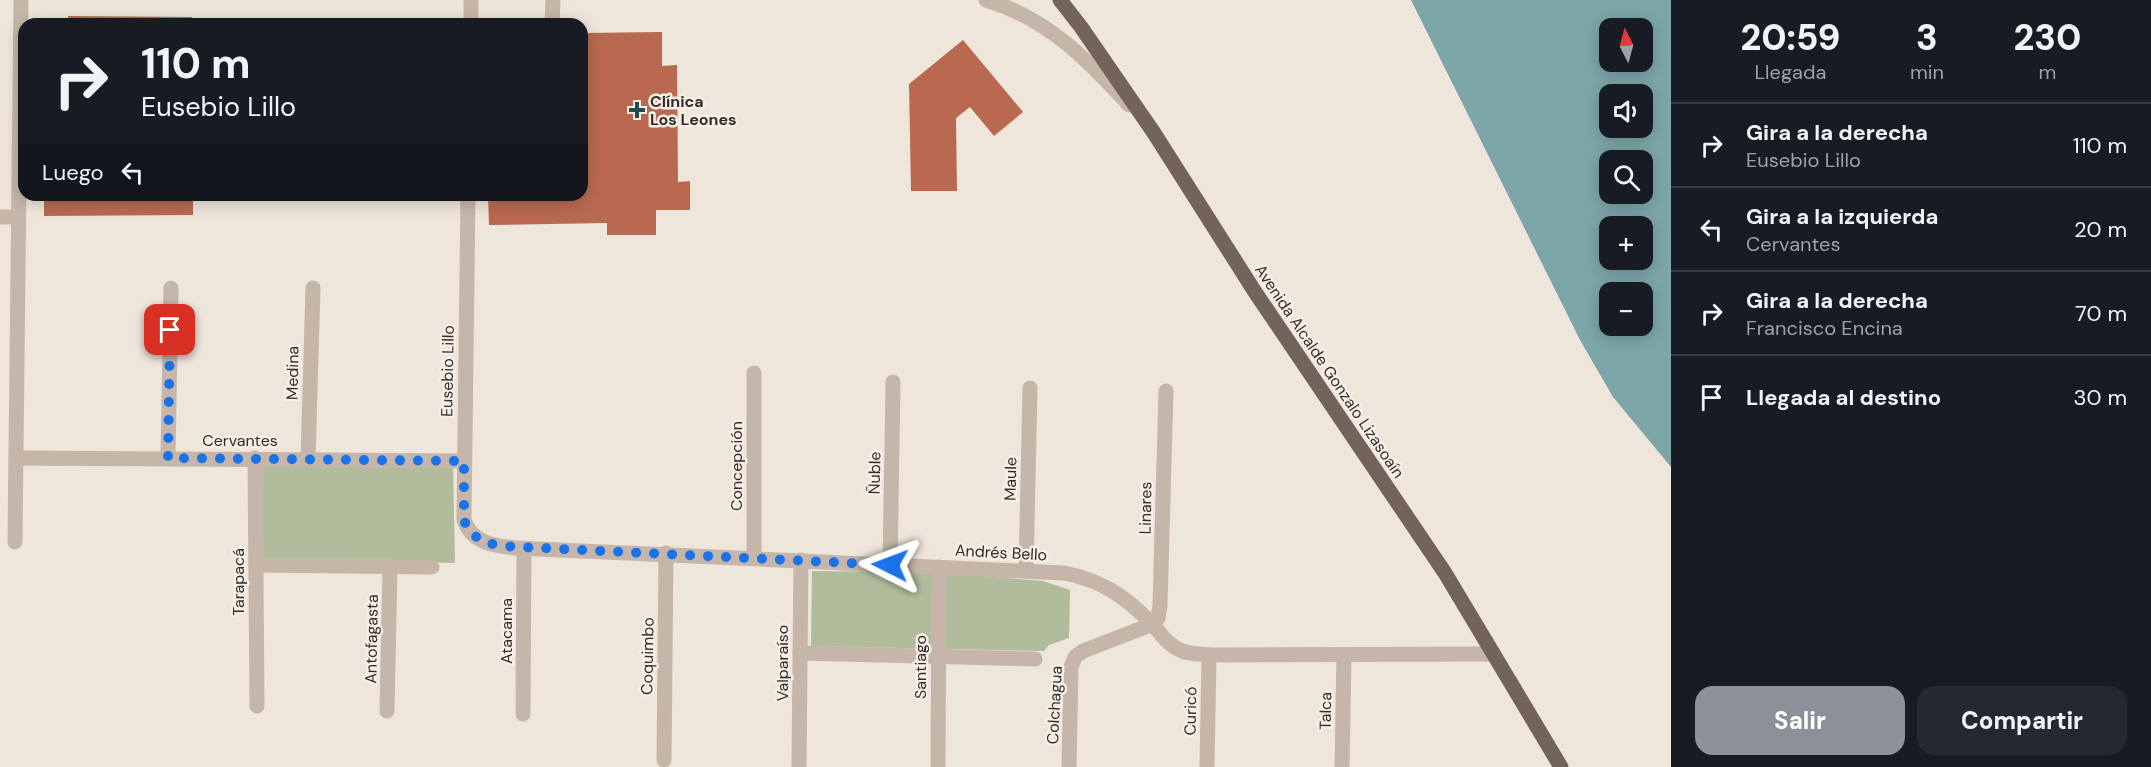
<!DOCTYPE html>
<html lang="es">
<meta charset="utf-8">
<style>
:root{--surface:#171b24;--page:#242831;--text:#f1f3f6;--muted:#9ea1a6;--line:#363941;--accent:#8c9099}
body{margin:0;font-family:"DM Sans",sans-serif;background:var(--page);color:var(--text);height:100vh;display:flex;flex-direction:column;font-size:22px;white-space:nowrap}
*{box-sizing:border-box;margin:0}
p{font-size:20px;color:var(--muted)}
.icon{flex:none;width:33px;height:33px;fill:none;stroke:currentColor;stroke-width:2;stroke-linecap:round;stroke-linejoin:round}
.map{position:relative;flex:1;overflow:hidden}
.drawer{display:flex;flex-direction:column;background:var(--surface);width:480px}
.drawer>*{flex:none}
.guide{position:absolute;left:18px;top:18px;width:570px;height:183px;border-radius:18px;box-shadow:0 3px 15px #0003;background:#171b24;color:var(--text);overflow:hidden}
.needle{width:39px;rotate:354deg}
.buttons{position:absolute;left:1599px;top:18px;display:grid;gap:12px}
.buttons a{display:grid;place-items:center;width:54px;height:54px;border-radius:12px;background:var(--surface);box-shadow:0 3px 15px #0003;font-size:30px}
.pin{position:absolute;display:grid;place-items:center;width:51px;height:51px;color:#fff;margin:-26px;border-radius:12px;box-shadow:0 3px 9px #0006}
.me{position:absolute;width:66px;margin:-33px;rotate:273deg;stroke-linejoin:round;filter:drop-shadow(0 0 4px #0008)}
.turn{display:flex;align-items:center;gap:21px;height:126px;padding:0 24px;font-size:27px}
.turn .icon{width:78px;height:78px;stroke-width:2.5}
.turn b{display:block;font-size:42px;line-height:51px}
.then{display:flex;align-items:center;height:57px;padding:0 24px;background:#0003;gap:12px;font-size:22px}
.eta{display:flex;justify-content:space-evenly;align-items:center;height:102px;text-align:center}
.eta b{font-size:36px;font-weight:800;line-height:42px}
.cta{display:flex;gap:12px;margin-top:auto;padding:12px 24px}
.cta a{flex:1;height:69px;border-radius:18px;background:var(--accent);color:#fff;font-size:24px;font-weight:800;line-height:69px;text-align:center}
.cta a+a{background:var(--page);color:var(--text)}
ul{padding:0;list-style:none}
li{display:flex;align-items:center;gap:18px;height:84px;padding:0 24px;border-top:2px solid var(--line)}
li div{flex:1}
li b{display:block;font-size:22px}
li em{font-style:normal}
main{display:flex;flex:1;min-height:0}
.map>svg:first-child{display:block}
.green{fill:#b1bc9d}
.water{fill:#7da6a8;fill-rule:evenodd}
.building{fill:#b86950}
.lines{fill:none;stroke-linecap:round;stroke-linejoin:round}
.minor{stroke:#c5b6a9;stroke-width:15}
.major{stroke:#73635a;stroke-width:15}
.route{stroke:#1a73e8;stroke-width:10;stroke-dasharray:0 18}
.poi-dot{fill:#224c4f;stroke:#f7efe7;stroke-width:2}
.labels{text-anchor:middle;stroke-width:5;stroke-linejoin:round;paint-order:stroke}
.poi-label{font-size:16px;font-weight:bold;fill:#332b28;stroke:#f7efe7;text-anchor:start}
.street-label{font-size:16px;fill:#332b28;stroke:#f7efe7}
</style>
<main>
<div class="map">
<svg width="1671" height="767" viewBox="0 0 1671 767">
<rect width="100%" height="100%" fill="#eee5db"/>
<g class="green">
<polygon points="255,458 453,462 455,563 260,559"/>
<polygon points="812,571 930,572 1043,581 1070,590 1069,638 1049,645 1044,651 811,646"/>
</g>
<path class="water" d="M1411,0H1671V467L1613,397L1580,340ZM1610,28H1642V62H1610ZM1610,94H1642V128H1610ZM1610,160H1642V194H1610ZM1610,226H1642V260H1610ZM1610,292H1642V326H1610Z"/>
<g class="building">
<polygon points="68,16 192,17 192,24 69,24"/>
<polygon points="662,32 662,66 677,65 678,182 690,181 690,210 656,210 656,235 607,235 607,223 489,225 488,195 582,195 582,133 585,133 585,33"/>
<polygon points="963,40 1023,112 994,136 970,107 956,118 957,191 911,191 909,84"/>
<polygon points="44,195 193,195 193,215 44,216"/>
</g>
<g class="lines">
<g class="minor">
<path d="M986,0C1047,18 1087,59 1129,105"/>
<polyline points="471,24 471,0"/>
<polyline points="552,24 553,0"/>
<path d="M468,195L464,520C472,543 494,546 516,548L1064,573C1101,580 1125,596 1151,623C1161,633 1167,645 1182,651C1189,654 1201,654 1209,655L1494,654"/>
<polyline points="0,217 18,217"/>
<polyline points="754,373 754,558"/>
<polyline points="16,458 464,461"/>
<polyline points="168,458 171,288"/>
<polyline points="255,458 257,706"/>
<polyline points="308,459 313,288"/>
<polyline points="15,542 21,0"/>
<polyline points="256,565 432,567"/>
<polyline points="890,565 893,382"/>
<polyline points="1026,571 1030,388"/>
<polyline points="800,653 1035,659"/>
<polyline points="387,711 390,566"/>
<polyline points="523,714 524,548"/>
<polyline points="664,760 666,553"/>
<polyline points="799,767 801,560"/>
<polyline points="938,767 939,567"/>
<polyline points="1069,767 1071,667 1075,657 1083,651 1153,624 1158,618 1160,605 1166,391"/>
<polyline points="1207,767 1209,655"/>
<polyline points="1342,767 1344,655"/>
</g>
<polyline class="major" points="1060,0 1081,27 1154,133 1255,292 1445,573 1561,767"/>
</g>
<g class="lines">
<path class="route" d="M170,330L168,458L464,461V520C470,537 483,542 500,546L890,565"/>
</g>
<path class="poi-dot" d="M634 101h6v6h6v6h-6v6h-6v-6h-6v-6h6z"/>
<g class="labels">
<g class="poi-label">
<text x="650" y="107">Clínica<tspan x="650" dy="18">Los Leones</tspan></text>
</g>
<g class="street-label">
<text transform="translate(447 371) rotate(-89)" y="6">Eusebio Lillo</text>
<text transform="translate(1330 371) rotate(56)" y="6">Avenida Alcalde Gonzalo Lizasoaín</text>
<text transform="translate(292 373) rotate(-89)" y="6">Medina</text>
<text x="240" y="446">Cervantes</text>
<text transform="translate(736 466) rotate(-90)" y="6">Concepción</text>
<text transform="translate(874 473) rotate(-89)" y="6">Ñuble</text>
<text transform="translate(1010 479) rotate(-89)" y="6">Maule</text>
<text transform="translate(1145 508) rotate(-89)" y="6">Linares</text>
<text transform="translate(1001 552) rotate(3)" y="6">Andrés Bello</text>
<text transform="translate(238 582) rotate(-90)" y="6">Tarapacá</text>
<text transform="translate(506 631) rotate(-90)" y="6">Atacama</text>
<text transform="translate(371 639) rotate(-89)" y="6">Antofagasta</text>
<text transform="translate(647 656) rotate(-89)" y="6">Coquimbo</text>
<text transform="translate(782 663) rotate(-90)" y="6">Valparaíso</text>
<text transform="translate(920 667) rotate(-90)" y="6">Santiago</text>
<text transform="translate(1054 705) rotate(-87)" y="6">Colchagua</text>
<text transform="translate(1190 711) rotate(-89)" y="6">Curicó</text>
<text transform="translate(1325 711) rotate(-89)" y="6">Talca</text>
</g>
</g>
</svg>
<div class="buttons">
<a><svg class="needle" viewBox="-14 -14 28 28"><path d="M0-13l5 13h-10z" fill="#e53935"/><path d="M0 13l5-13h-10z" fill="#9ea1a6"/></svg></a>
<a><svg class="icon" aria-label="sound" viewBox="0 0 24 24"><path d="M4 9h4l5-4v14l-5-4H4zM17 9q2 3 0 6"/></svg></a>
<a><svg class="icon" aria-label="search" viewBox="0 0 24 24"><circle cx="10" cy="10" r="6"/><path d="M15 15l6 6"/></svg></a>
<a>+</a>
<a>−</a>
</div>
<div class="pin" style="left:170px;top:330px;background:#d93025"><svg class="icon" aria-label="arrive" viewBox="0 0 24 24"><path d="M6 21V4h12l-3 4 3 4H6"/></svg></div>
<svg class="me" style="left:890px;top:565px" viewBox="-20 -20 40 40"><path d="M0-17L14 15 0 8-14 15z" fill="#1a73e8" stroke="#fff" stroke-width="4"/></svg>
<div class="guide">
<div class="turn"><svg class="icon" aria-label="right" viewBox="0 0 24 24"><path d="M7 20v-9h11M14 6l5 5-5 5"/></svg><div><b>110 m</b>Eusebio Lillo</div></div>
<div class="then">Luego<svg class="icon" aria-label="left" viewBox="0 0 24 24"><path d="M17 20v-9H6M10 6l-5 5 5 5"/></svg></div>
</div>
</div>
<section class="drawer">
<div class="eta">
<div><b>20:59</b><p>Llegada</p></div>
<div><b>3</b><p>min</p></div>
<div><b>230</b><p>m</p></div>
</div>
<ul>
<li><svg class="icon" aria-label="right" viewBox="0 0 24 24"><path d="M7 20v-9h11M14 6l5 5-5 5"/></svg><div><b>Gira a la derecha</b><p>Eusebio Lillo</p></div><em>110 m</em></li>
<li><svg class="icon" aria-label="left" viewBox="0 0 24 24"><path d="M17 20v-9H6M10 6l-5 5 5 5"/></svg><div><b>Gira a la izquierda</b><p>Cervantes</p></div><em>20 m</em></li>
<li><svg class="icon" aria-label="right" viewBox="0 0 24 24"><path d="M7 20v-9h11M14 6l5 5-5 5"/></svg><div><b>Gira a la derecha</b><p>Francisco Encina</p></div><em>70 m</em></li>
<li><svg class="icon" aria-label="arrive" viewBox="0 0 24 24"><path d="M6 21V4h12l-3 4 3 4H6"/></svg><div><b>Llegada al destino</b></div><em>30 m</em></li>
</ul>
<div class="cta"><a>Salir</a><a>Compartir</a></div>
</section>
</main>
